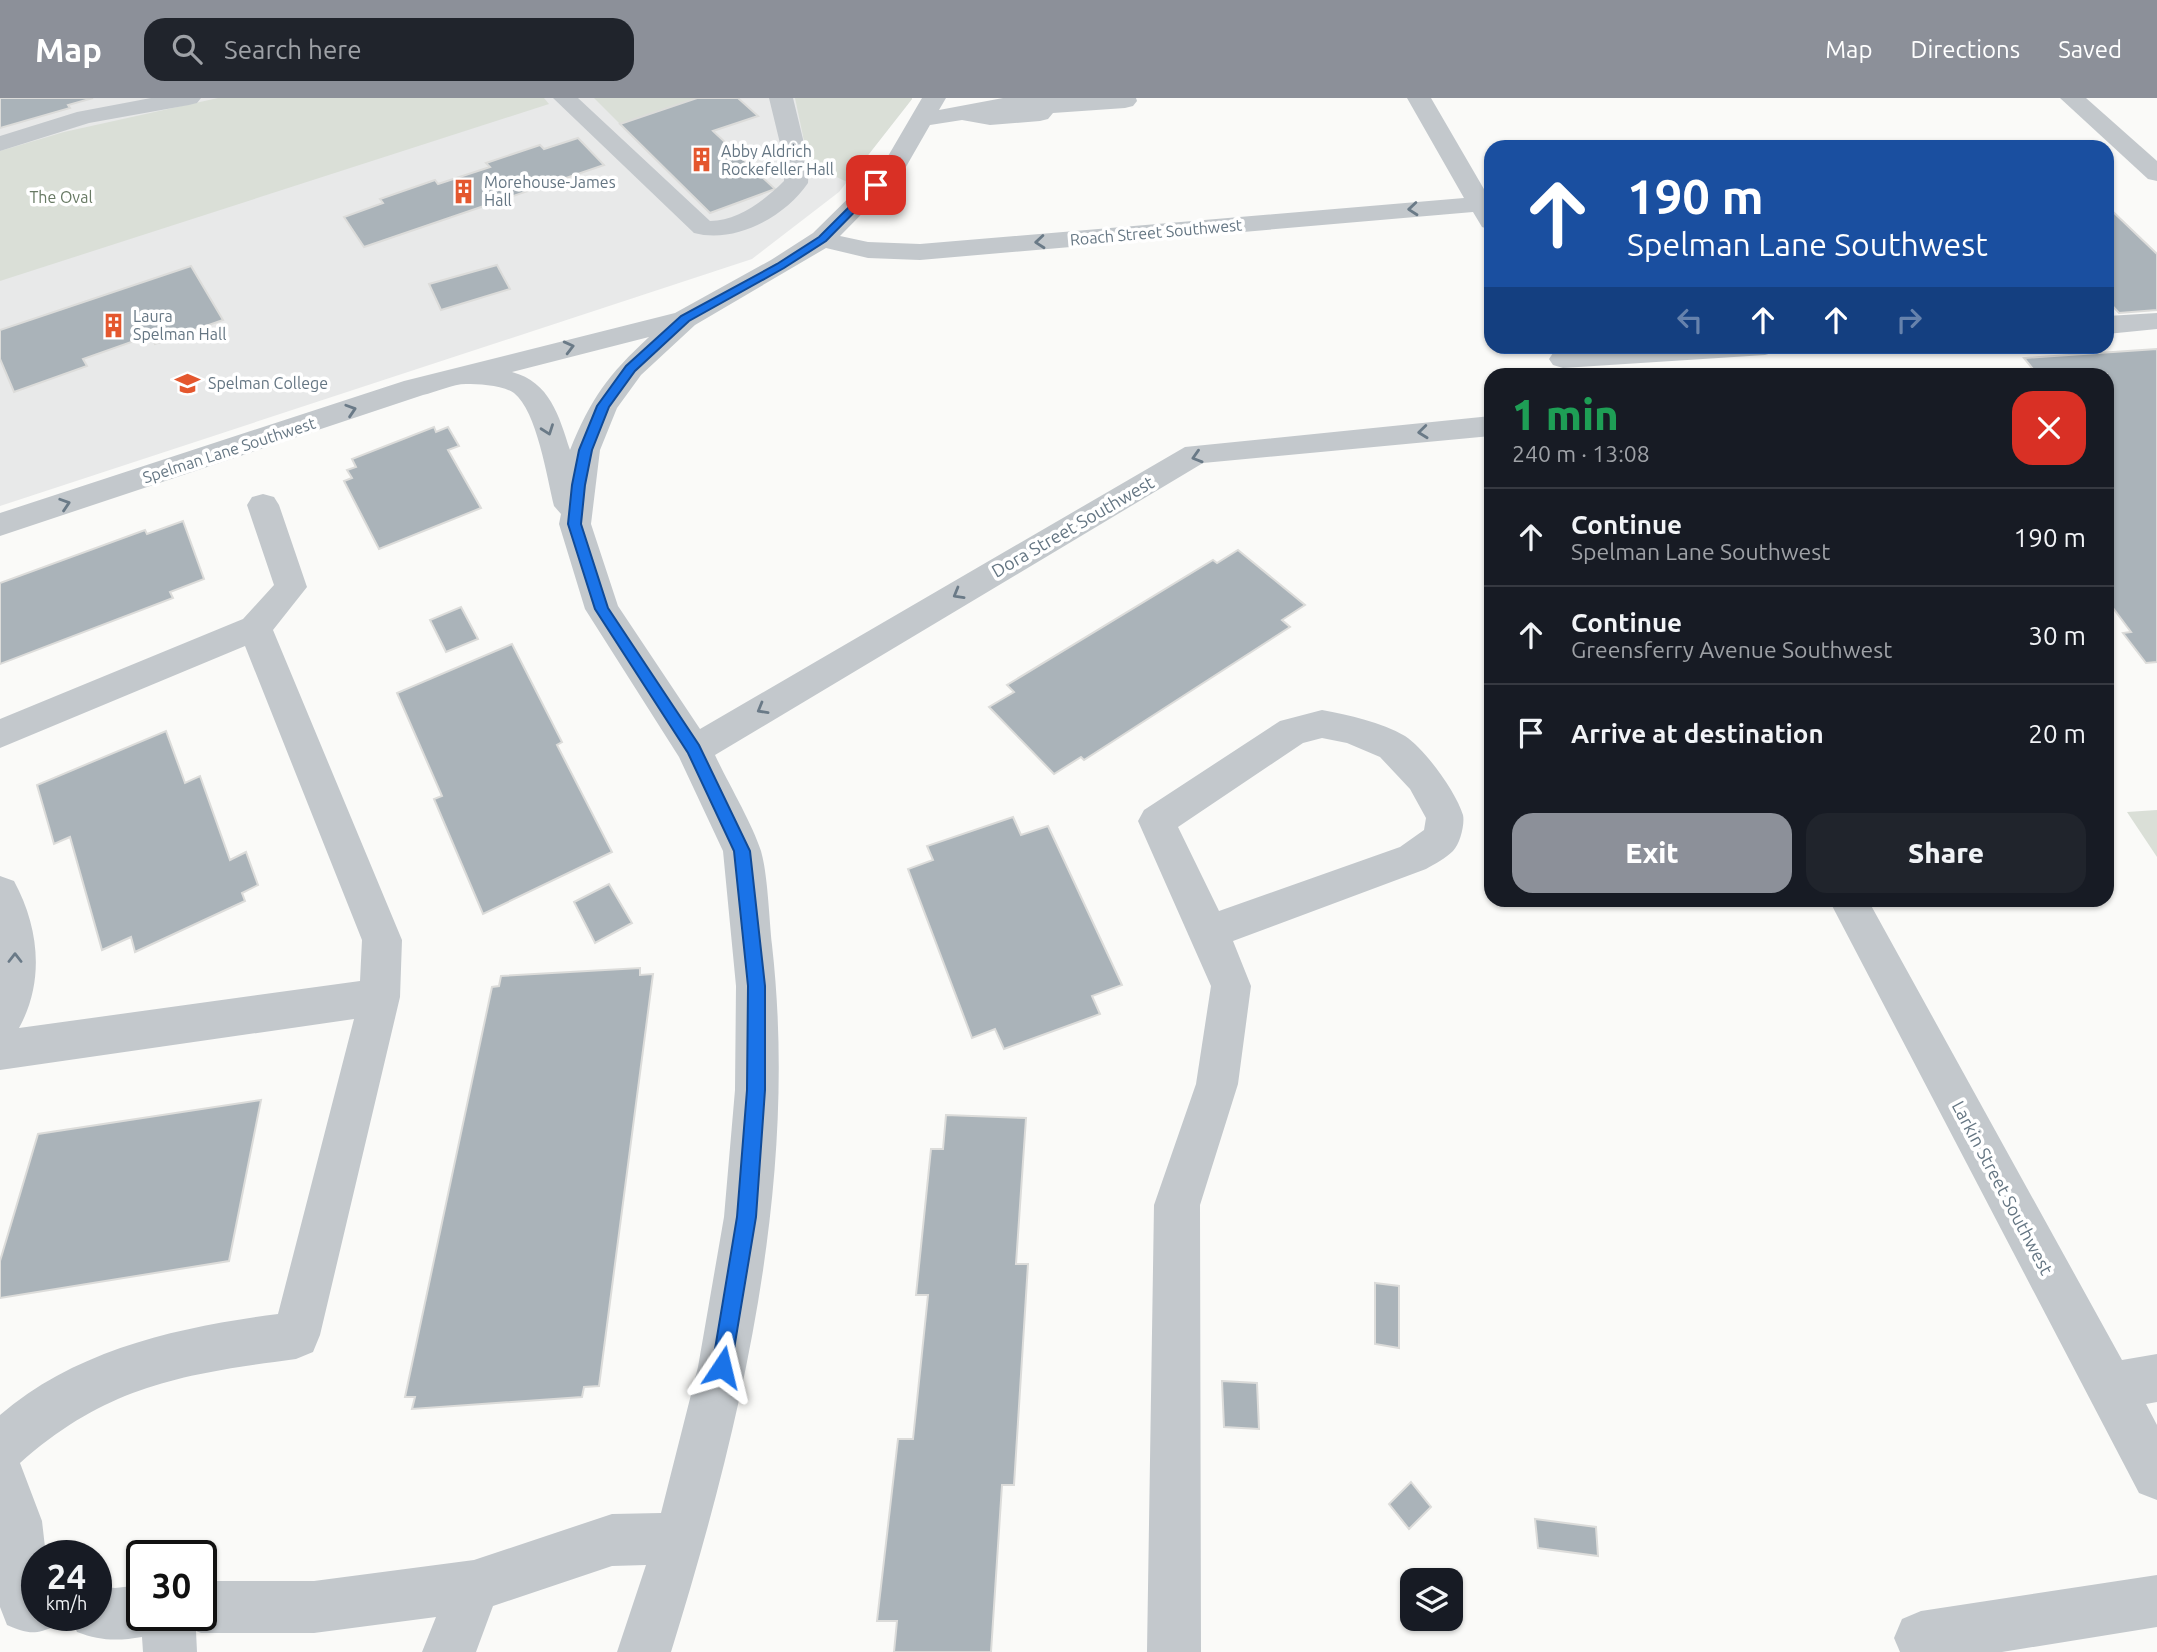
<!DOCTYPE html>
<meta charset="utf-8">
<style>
:root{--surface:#171b24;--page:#20242c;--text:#f1f3f6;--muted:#9ea1a6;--line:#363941;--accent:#8c9099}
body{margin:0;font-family:Ubuntu,sans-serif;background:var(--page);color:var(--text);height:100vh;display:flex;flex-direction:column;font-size:26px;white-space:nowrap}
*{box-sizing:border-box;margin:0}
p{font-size:23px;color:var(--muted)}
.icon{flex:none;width:38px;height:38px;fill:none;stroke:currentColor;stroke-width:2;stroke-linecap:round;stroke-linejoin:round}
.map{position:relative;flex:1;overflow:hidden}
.drawer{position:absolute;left:1484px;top:270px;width:630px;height:539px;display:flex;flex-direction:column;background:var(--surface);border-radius:21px;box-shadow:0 2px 5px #0004}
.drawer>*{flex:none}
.top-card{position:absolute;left:1484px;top:42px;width:630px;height:214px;border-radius:21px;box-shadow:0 2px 5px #0004;background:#1a4fa0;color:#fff;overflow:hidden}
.fabs{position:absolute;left:1400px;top:1470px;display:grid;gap:14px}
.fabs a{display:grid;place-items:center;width:63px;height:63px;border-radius:14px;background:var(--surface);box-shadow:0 2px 5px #0004;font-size:35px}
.speed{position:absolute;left:21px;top:1442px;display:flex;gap:14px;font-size:35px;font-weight:700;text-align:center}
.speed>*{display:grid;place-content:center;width:91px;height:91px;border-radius:50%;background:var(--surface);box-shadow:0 2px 5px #0004;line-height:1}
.speed small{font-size:18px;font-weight:400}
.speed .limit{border:4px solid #111;border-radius:10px;background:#fff;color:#111}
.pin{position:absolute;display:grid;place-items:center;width:60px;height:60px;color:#fff;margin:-30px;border-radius:14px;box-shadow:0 4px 10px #0006}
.me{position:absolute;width:77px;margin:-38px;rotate:10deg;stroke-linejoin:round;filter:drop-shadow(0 0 5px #0008)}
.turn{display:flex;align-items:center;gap:24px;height:147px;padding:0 28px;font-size:32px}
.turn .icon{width:91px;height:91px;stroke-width:2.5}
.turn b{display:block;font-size:49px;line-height:60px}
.lanes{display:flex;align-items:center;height:66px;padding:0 28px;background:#0003;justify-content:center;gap:35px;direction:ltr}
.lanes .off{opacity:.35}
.round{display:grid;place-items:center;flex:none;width:74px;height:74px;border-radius:21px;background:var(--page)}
.head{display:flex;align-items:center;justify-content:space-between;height:119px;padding:0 28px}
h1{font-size:42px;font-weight:800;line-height:52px;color:#1e9e55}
.action{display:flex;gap:14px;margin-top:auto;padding:14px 28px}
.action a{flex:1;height:80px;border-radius:21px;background:var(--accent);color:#fff;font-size:28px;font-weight:800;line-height:80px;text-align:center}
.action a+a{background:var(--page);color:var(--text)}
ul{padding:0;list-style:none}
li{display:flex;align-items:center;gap:21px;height:98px;padding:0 28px;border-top:2px solid var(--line)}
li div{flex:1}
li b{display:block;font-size:26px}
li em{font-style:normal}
header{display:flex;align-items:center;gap:42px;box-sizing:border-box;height:98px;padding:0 35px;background:var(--accent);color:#fff}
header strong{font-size:33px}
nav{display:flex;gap:38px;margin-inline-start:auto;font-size:24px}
.search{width:490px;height:63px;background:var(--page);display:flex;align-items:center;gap:18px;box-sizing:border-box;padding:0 24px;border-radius:21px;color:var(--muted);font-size:26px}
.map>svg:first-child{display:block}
.built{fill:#e8e9e9}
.green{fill:#dadfd7}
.building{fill:#aab3b9;stroke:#dcdcda;stroke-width:2}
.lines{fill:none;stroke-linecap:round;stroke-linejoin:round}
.minor{fill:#c3c8cc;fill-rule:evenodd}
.oneway{stroke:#6a7a87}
.route{fill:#1a73e8;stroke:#114b97;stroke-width:2}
.labels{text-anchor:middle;stroke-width:7;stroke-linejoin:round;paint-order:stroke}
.far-poi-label{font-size:16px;fill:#657683;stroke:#fff;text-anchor:start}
.far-park-label{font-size:16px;fill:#687a64;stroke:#fff}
.far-street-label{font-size:16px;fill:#657683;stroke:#fff}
.street-label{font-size:18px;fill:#657683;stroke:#fff}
</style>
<header>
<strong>Map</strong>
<div class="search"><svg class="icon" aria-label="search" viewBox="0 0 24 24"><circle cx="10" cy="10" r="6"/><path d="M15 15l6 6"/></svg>Search here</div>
<nav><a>Map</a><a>Directions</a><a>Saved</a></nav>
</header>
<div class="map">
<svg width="2157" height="1554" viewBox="0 0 2157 1554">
<rect width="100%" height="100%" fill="#fafaf8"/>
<polygon class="built" points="0,0 912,0 912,1 839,94 752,161 0,408"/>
<g class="green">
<polygon points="218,0 544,0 549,6 0,183 0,53 64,34"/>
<polygon points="594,0 696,0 620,26"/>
<polygon points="795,0 912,0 912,1 847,84 816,69 807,57"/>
<polygon points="2157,712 2157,759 2127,714"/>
</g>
<g class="building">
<polygon points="0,0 93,0 68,7 70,10 0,30"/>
<polygon points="697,0 738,0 758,18 713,33 775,91 710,115 620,26"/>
<polygon points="578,40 604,67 364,149 344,119 383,105 380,101 435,82 438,86 490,69 486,65 540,47 544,51"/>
<polygon points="2107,108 2157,156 2157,212 2119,215 2107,202"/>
<polygon points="497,167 510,191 441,212 429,186"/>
<polygon points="191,168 223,222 155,246 151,237 83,261 87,268 14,294 0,261 0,232"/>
<polygon points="2157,251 2157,564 2146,565 2123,535 2131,534 2107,502 2107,276 2037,276 2024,260"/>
<polygon points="434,329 436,334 448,329 459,348 448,352 481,410 379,451 344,383 352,380 347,372 356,369 352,361"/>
<polygon points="183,423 204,481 170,494 173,500 0,566 0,485 145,432 147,436"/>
<polygon points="1238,452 1305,507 1282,522 1290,529 1084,662 1081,659 1054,676 989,609 1014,594 1007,587 1213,462 1217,465"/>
<polygon points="461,509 478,541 446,554 430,522"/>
<polygon points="512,546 562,644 557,647 612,754 483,816 434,701 442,698 397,595"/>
<polygon points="166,633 185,685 200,678 230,762 246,754 258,787 242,795 245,803 135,854 131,839 102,852 70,739 54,746 37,687"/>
<polygon points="1013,719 1021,737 1048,728 1122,887 1092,898 1100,916 1004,951 995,931 972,940 908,771 933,762 927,748"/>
<polygon points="1486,724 1491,725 1491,768 1485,767"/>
<polygon points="609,786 632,825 595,845 574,804"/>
<polygon points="640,870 640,877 653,876 599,1288 584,1289 582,1299 412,1311 415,1299 405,1299 492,889 499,888 501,878"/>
<polygon points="261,1002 229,1163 0,1200 0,1163 38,1036"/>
<polygon points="946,1017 1026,1020 1016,1166 1028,1166 1014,1387 1002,1387 991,1554 894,1554 897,1523 877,1523 898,1341 913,1341 928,1197 916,1197 931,1051 943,1051"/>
<polygon points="1375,1185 1399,1188 1399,1250 1375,1246"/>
<polygon points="1222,1283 1257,1285 1259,1331 1224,1329"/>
<polygon points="1411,1384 1431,1409 1409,1431 1389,1406"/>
<polygon points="1535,1421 1596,1429 1598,1458 1538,1450"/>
</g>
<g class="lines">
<g class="minor">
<polygon points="151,0 201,0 197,5 189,7 89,25 0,53 0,38 77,14"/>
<path d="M553,0H578L710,123C738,123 765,102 784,83L785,66L769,0H793L809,66L808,85C785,119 735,146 694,135Z"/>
<path d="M922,0H946L939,12L1003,0H1136L1137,3L1133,8L1125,10L1053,15L1048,21L1040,23L990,27L962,22L930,27L903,74L840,138L868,144L920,146L1464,100L1407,0H1431L1488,98L1491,97V132L1482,129L1473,114L920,162L868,160L826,150L695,227L641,277L617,310L600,352L591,426L618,508L700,631L1185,349L1491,318V338L1203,365L715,657C728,685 752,725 761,753C768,778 769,820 772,847C799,1085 741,1328 671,1554H617L646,1467L612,1468L493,1508L476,1554H422L436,1519L314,1535H201L196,1533L197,1554H143L142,1539C118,1543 100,1543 77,1534L70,1517H96V1488L115,1490L142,1487V1517H201V1483H314L474,1462L612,1416L661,1415L698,1269L724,1119L735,992L736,888L723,753L679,659L585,511L559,426L561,416L554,408C547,380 537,313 514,295C503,287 479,286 466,286C453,286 436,294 423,297L0,438V415L404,283L675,215L771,162L813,135L884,65ZM649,239C608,277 591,300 570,352C559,318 550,284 512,274Z"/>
<polygon points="2060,0 2086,0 2157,63 2157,83 2148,81"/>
<polygon points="2157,215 2157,231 2107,236 2107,218"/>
<polygon points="1619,248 1779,248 1775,254 1765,257 1563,270 1553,267 1549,261 1553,255"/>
<path d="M263,396L274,399L279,407L307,489L273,532L402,842L400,899L320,1237L313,1254L296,1261C184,1276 108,1287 20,1365L42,1423L46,1458H37V1517H60L56,1528C34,1537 29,1536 7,1527L0,1509V1317C77,1251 179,1229 278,1216L354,921L0,972V778L14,783C39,829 45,883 19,930L360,883L362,842L245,548L0,650V621L243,521L274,487L247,407L252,399Z"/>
<path d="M1322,612C1349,617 1381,624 1405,638C1425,651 1456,694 1463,717C1465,726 1460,746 1453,753C1446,760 1435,766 1426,771L1233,843L1251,888L1238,986L1200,1107L1201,1554H1147L1154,1107L1196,986L1211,888L1138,723L1144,712L1280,623ZM1322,640L1347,645L1380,659L1410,691L1426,720L1424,732L1400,749L1219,813L1178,729L1303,645Z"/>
<polygon points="1829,802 1868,802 2122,1262 2157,1256 2157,1304 2146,1306 2157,1327 2157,1402 2139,1395"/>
<polygon points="2157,1477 2157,1529 2002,1554 1900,1554 1894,1540 1902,1521 1921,1513"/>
</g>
</g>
<defs><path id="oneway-chevron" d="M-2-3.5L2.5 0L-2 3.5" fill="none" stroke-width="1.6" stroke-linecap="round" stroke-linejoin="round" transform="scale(1.75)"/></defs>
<g class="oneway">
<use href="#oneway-chevron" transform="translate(1413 111) rotate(175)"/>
<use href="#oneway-chevron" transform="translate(1040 144) rotate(175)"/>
<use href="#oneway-chevron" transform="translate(569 249) rotate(-14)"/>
<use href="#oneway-chevron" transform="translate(351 312) rotate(-18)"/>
<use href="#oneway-chevron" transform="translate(548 332) rotate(70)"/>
<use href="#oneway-chevron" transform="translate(1423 334) rotate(174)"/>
<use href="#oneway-chevron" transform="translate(1197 359) rotate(163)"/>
<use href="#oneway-chevron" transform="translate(65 406) rotate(-18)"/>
<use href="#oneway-chevron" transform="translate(958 496) rotate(150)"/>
<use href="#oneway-chevron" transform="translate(762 611) rotate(150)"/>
<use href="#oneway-chevron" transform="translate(15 860) rotate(-90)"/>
</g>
<polygon class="route" points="873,85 881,87 826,143 784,170 689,223 635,273 609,309 592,352 585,387 581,426 608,510 699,647 750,753 765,888 765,992 756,1119 731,1269 729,1276 722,1279 714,1276 712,1269 737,1119 747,992 748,888 734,753 688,655 595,511 568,426 572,387 579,352 597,308 626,268 681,218 777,166 819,139"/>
<defs>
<symbol id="building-bare" viewBox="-9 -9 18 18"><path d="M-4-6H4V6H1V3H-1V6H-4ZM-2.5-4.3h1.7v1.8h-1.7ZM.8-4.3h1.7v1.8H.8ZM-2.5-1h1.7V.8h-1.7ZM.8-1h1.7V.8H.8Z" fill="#e4572e" stroke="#fff" stroke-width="2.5" paint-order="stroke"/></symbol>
<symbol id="university-bare" viewBox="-9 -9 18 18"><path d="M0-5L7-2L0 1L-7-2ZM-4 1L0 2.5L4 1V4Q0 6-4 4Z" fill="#e4572e" stroke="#fff" stroke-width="2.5" paint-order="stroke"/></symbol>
</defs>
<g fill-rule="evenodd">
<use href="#building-bare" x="684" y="44" width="35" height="35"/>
<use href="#building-bare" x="446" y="76" width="35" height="35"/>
<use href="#building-bare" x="96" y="210" width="35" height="35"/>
<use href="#university-bare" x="170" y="268" width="35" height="35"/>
</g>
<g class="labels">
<g class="far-poi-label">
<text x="721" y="59">Abby Aldrich<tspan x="721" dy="18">Rockefeller Hall</tspan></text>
<text x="484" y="90">Morehouse-James<tspan x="484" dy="18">Hall</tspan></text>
<text x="133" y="224">Laura<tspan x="133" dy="18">Spelman Hall</tspan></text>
<text x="208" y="291">Spelman College</text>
</g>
<g class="far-park-label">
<text x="61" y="105">The Oval</text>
</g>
<g class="far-street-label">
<text transform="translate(1156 134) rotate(-5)" y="6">Roach Street Southwest</text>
<text transform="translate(229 352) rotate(-18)" y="6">Spelman Lane Southwest</text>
</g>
<g class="street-label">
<text transform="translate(1073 429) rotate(-30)" y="6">Dora Street Southwest</text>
<text transform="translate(2002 1090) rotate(62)" y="6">Larkin Street Southwest</text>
</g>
</g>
</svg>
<div class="fabs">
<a><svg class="icon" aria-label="layers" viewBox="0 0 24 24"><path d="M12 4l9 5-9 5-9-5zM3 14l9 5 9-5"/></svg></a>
</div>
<div class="speed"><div>24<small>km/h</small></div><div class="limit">30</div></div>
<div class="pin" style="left:876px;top:87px;background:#d93025"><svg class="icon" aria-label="arrive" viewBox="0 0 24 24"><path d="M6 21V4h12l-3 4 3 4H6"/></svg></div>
<svg class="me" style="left:722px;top:1269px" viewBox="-20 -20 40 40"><path d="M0-17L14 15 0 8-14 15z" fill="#1a73e8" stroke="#fff" stroke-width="4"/></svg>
<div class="top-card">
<div class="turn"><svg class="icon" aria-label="ahead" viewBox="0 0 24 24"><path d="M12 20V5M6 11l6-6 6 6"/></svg><div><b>190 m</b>Spelman Lane Southwest</div></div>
<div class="lanes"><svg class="icon off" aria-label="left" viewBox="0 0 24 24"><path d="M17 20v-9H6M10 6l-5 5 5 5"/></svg><svg class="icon" aria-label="ahead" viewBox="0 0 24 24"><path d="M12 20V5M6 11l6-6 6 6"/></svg><svg class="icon" aria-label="ahead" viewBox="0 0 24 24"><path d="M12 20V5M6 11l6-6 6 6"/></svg><svg class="icon off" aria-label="right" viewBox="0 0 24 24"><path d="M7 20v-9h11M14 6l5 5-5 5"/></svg></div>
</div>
<section class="drawer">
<div class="head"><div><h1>1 min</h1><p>240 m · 13:08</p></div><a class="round" style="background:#d93025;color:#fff"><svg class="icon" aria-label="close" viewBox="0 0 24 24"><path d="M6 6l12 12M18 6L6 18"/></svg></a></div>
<ul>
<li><svg class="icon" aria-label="ahead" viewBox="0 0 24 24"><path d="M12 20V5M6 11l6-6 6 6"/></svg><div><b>Continue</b><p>Spelman Lane Southwest</p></div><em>190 m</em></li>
<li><svg class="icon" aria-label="ahead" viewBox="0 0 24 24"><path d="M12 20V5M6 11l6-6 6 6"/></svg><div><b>Continue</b><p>Greensferry Avenue Southwest</p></div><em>30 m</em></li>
<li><svg class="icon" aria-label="arrive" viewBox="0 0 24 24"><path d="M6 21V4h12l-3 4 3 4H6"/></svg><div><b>Arrive at destination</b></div><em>20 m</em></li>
</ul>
<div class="action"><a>Exit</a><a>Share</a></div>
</section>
</div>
